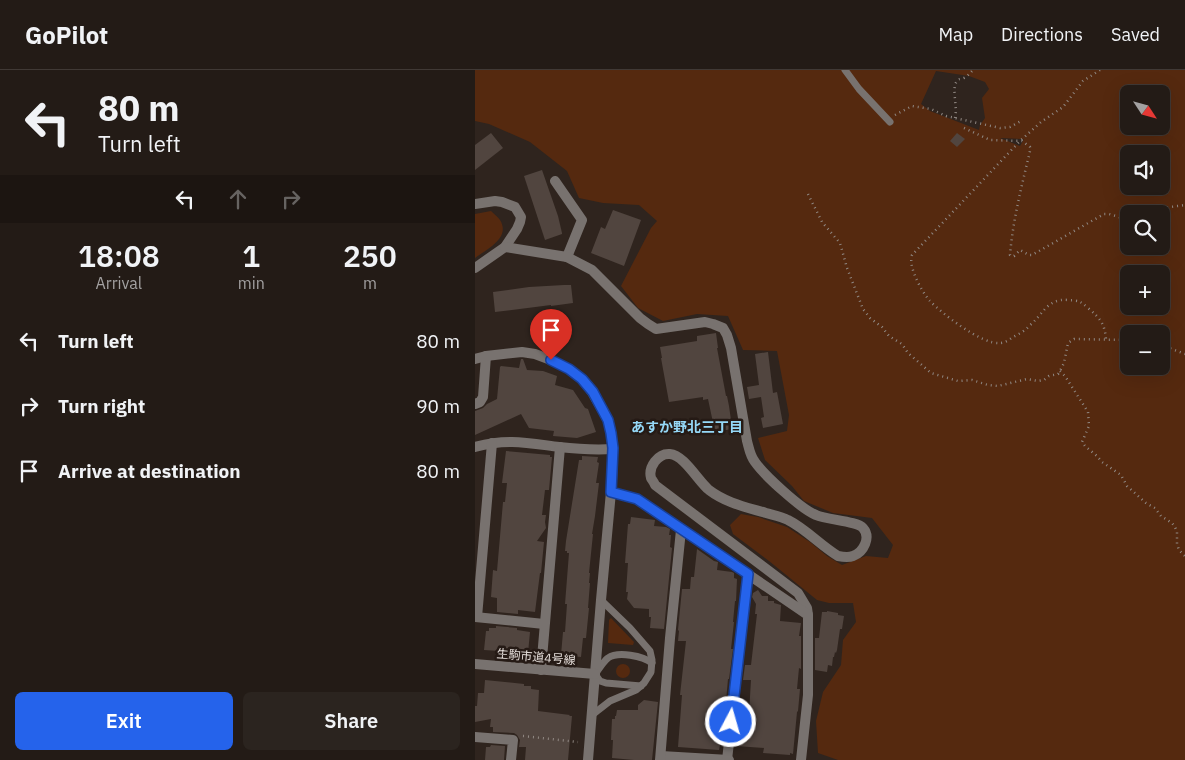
<!DOCTYPE html>
<meta charset="utf-8">
<style>
:root{--surface:#231b16;--page:#2b241f;--text:#f1f3f6;--muted:#a3a1a1;--line:#403935;--accent:#2563eb}
body{margin:0;font-family:"IBM Plex Sans","Noto Sans JP",sans-serif;background:var(--page);color:var(--text);height:100vh;display:flex;flex-direction:column;font-size:19px;white-space:nowrap}
*{box-sizing:border-box;margin:0}
p{font-size:16px;color:var(--muted)}
.icon{flex:none;width:28px;height:28px;fill:none;stroke:currentColor;stroke-width:2;stroke-linecap:round;stroke-linejoin:round}
.map{position:relative;flex:1;overflow:hidden}
.drawer{display:flex;flex-direction:column;background:var(--surface);width:475px}
.drawer>*{flex:none}
.top-card{background:#231b16;color:var(--text);overflow:hidden}
.needle{width:32px;rotate:126deg}
.controls{position:absolute;left:645px;top:15px;display:grid;gap:10px}
.controls a{display:grid;place-items:center;width:50px;height:50px;border-radius:8px;background:var(--surface);box-shadow:0 5px 20px #0002,0 0 0 1px var(--line);font-size:25px}
.pin{position:absolute;display:grid;place-items:center;width:42px;height:42px;color:#fff;margin:-51px -21px;border-radius:50% 50% 50% 0;rotate:-45deg;box-shadow:0 0 5px #0007}
.pin .icon{rotate:45deg}
.me{position:absolute;width:55px;margin:-28px;rotate:6deg;stroke-linejoin:round;filter:drop-shadow(0 0 4px #0008)}
.turn{display:flex;align-items:center;gap:18px;height:105px;padding:0 15px;font-size:22px}
.turn .icon{width:65px;height:65px;stroke-width:2.5}
.turn b{display:block;font-size:35px;line-height:42px}
.lanes{display:flex;align-items:center;height:48px;padding:0 15px;background:#0003;justify-content:center;gap:25px;direction:ltr}
.lanes .off{opacity:.35}
.eta{display:flex;justify-content:space-evenly;align-items:center;height:85px;text-align:center}
.eta b{font-size:30px;font-weight:600;line-height:35px}
.primary-button{display:flex;gap:10px;margin-top:auto;padding:10px 15px}
.primary-button a{flex:1;height:58px;border-radius:8px;background:var(--accent);color:#fff;font-size:20px;font-weight:600;line-height:58px;text-align:center}
.primary-button a+a{background:var(--page);color:var(--text)}
ul{padding:0;list-style:none}
li{display:flex;align-items:center;gap:15px;height:65px;padding:0 15px}
li div{flex:1}
li b{display:block;font-size:19px}
li em{font-style:normal}
header{display:flex;align-items:center;gap:30px;box-sizing:border-box;height:70px;padding:0 25px;background:var(--surface);border-bottom:1px solid var(--line)}
header strong{font-size:24px}
nav{display:flex;gap:28px;margin-inline-start:auto;font-size:18px}
main{display:flex;flex:1;min-height:0}
.map>svg:first-child{display:block}
.green{fill:#55290f;fill-rule:evenodd}
.building{fill:#51453f}
.lines{fill:none;stroke-linecap:round;stroke-linejoin:round}
.path{stroke:#918984;stroke-width:2.5;stroke-dasharray:1 4;stroke-linecap:butt}
.service{stroke:#78726f;stroke-width:7}
.minor{stroke:#78726f;stroke-width:10}
.tertiary{stroke:#78726f;stroke-width:10}
.route-casing{stroke:#184099;stroke-width:12}
.route{stroke:#2563eb;stroke-width:9}
.labels{text-anchor:middle;stroke-width:5;stroke-linejoin:round;paint-order:stroke}
.street-label{font-size:12px;fill:#e4ddd9;stroke:#251a15}
.neighbourhood-label{font-size:14px;font-weight:bold;fill:#95d8f7;stroke:#251a15}
</style>
<header>
<strong>GoPilot</strong>
<nav><a>Map</a><a>Directions</a><a>Saved</a></nav>
</header>
<main>
<section class="drawer">
<div class="top-card">
<div class="turn"><svg class="icon" aria-label="left" viewBox="0 0 24 24"><path d="M17 20v-9H6M10 6l-5 5 5 5"/></svg><div><b>80 m</b>Turn left</div></div>
<div class="lanes"><svg class="icon" aria-label="left" viewBox="0 0 24 24"><path d="M17 20v-9H6M10 6l-5 5 5 5"/></svg><svg class="icon off" aria-label="ahead" viewBox="0 0 24 24"><path d="M12 20V5M6 11l6-6 6 6"/></svg><svg class="icon off" aria-label="right" viewBox="0 0 24 24"><path d="M7 20v-9h11M14 6l5 5-5 5"/></svg></div>
</div>
<div class="eta">
<div><b>18:08</b><p>Arrival</p></div>
<div><b>1</b><p>min</p></div>
<div><b>250</b><p>m</p></div>
</div>
<ul>
<li><svg class="icon" aria-label="left" viewBox="0 0 24 24"><path d="M17 20v-9H6M10 6l-5 5 5 5"/></svg><div><b>Turn left</b></div><em>80 m</em></li>
<li><svg class="icon" aria-label="right" viewBox="0 0 24 24"><path d="M7 20v-9h11M14 6l5 5-5 5"/></svg><div><b>Turn right</b></div><em>90 m</em></li>
<li><svg class="icon" aria-label="arrive" viewBox="0 0 24 24"><path d="M6 21V4h12l-3 4 3 4H6"/></svg><div><b>Arrive at destination</b></div><em>80 m</em></li>
</ul>
<div class="primary-button"><a>Exit</a><a>Share</a></div>
</section>
<div class="map">
<svg width="710" height="690" viewBox="0 0 710 690">
<rect width="100%" height="100%" fill="#2f241e"/>
<g class="green">
<path d="M0,0H710V690H363L343,683L341,651L348,622L366,595L368,570L381,552L378,533H354L342,530L294,491L258,464L255,455L266,444L283,447L312,457L335,472L352,486L367,495L391,486L413,488L418,475L397,448L358,443L329,431L317,416L290,390L283,368L312,361L314,345L302,281L268,280L253,246L222,244L188,251L163,238L146,216L176,158L182,151L164,135L128,133L104,128L92,101L55,72L14,54L0,51ZM461,1L494,6L510,12L514,19L507,28L510,48L505,55L504,60L455,41L446,34ZM654,24H686V56H654ZM525,68L548,69H549L545,76ZM654,84H686V116H654ZM654,144H686V176H654ZM654,204H686V236H654ZM654,264H686V296H654Z"/>
<path d="M16,141C19,144 23,147 25,150C36,168 12,179 0,188V144Z"/>
<polygon points="136,548 159,572 158,575 133,573 134,550"/>
<circle cx="148" cy="601" r="7"/>
</g>
<g class="building">
<polygon points="16,63 28,78 0,100 0,75"/>
<polygon points="482,63 490,69 482,77 475,71"/>
<polygon points="67,100 83,146 87,163 87,164 70,170 49,106"/>
<polygon points="138,140 166,150 149,196 116,183 126,157 130,159"/>
<polygon points="89,215 96,215 98,233 76,236 76,235 20,242 18,222 54,217"/>
<polygon points="241,263 243,278 242,278 251,326 252,326 254,336 257,357 257,359 240,362 233,329 228,330 228,327 194,332 186,288 187,288 185,277 222,271 222,266"/>
<polygon points="293,282 298,323 302,322 308,354 288,358 286,348 289,347 286,327 274,329 272,317 284,315 280,284"/>
<polygon points="46,289 48,289 52,300 68,301 82,306 80,315 98,320 110,338 113,339 121,362 102,368 78,366 79,361 54,358 46,344 0,365 0,341 8,338 12,334 22,329 25,297 26,296 44,298"/>
<polygon points="31,381 75,385 75,387 77,387 74,420 70,420 67,445 71,445 70,452 71,458 62,471 69,472 66,503 65,503 60,542 43,540 43,544 22,542 22,528 16,527 18,500 22,501 28,432 30,432 32,413 27,413"/>
<polygon points="107,386 123,387 122,392 124,393 121,413 124,413 120,446 117,464 118,464 114,503 115,503 114,513 115,513 113,538 114,538 111,568 108,568 106,587 86,585 88,562 90,562 92,534 90,534 94,483 92,483 92,481 90,481 91,471 104,390 107,390"/>
<polygon points="156,447 180,450 179,456 191,457 195,459 194,465 196,465 195,477 197,478 189,559 175,558 176,547 174,547 174,539 159,538 152,529 153,522 151,522 153,493 150,493 153,454 155,454"/>
<polygon points="222,479 239,491 243,492 242,500 257,502 259,503 259,508 262,509 261,531 260,531 258,552 259,552 256,579 258,579 254,609 253,609 247,675 245,675 244,680 203,677 207,625 205,625 211,571 203,571 204,561 203,560 207,519 215,519 216,507 219,507"/>
<polygon points="283,520 287,526 293,526 293,531 299,531 299,533 306,535 305,551 326,553 324,566 326,566 326,599 324,598 322,619 325,619 323,641 322,642 318,684 315,683 315,685 288,683 289,678 261,676 262,661 271,662 271,660 273,660 276,610 268,610 270,595 276,595 282,544 280,544 281,534 277,527 278,523"/>
<polygon points="352,541 363,543 363,545 369,546 367,559 365,559 362,580 361,583 360,582 359,587 358,587 357,596 353,595 352,602 340,600 340,568 344,568 347,542 352,542"/>
<polygon points="21,556 42,558 42,560 55,562 53,583 24,579 24,581 9,580 11,561 14,561 14,558 21,558"/>
<polygon points="10,610 49,614 49,616 56,616 56,619 64,620 63,641 95,645 94,646 97,646 93,690 50,690 51,677 44,677 45,670 42,665 39,663 18,662 18,657 15,657 16,649 0,652 0,636 2,636 3,623 9,623"/>
<polygon points="169,630 183,632 177,690 159,690 137,688 138,670 136,670 137,649 140,649 140,646 141,646 142,640 163,640 163,635"/>
<polygon points="16,675 30,676 29,690 10,690 11,677 15,677"/>
</g>
<g class="lines">
<g class="path">
<path d="M625,0L608,11L588,37L566,52L545,71L437,185C433,197 446,220 454,230C466,243 507,275 525,273C530,273 534,270 538,267C544,264 550,261 554,256C568,245 572,228 593,230C605,231 605,231 613,238C625,248 630,254 631,270"/>
<polyline points="420,45 437,36 456,39 471,46 525,58 535,57 546,51"/>
<path d="M480,48C483,37 476,18 482,11C485,8 484,10 489,8C493,6 495,3 498,0"/>
<path d="M489,58L515,70L547,71L555,77V81C547,115 538,149 535,185L536,186H539L545,180L554,185H557L629,144H634L654,150"/>
<polyline points="333,124 347,152 365,173 372,198 388,239 395,248 407,257 414,266 427,274 433,283 456,303 483,311 497,310 513,315 523,316 552,309 563,311 569,310 574,306 583,304 585,301 589,293 593,273 599,269 654,270"/>
<polyline points="679,144 688,138 710,135"/>
<polyline points="686,275 710,284"/>
<polyline points="585,301 590,306 613,342 614,356 607,372 610,376 622,386 627,392 646,405 652,416 671,433 680,438 686,446 697,453 700,457 702,462 702,474 704,480 710,486"/>
<polyline points="48,666 103,672"/>
</g>
<g class="service">
<polyline points="370,0 384,19 415,52"/>
<path d="M166,616L131,613L125,611L120,604C124,599 128,592 133,588C143,581 168,586 177,593"/>
<polyline points="117,645 135,631 161,620 169,613 176,602 177,590 175,581 155,558 126,530"/>
</g>
<g class="minor">
<polyline points="80,111 107,150 92,187"/>
<polyline points="0,134 20,131 27,132 40,137 46,147 45,152 42,159 30,177 0,198"/>
<path d="M30,177L92,187L117,200L165,248L173,254L181,259L230,252L238,254L248,258L252,265L256,278L272,371C274,378 275,386 280,392C289,405 326,439 341,445C352,450 382,451 388,458C396,467 389,482 378,486C373,488 368,487 363,486C345,475 331,459 313,450C306,446 298,445 291,443C271,437 251,433 234,420C223,411 209,385 195,384C183,383 173,397 176,408C177,410 179,412 180,415L323,523L332,538L333,545"/>
<polyline points="0,334 5,332 8,327 11,286"/>
<path d="M0,377C32,368 53,373 84,377C102,379 120,380 138,379"/>
<polyline points="136,422 162,429 333,545 333,625 326,690"/>
<polyline points="0,547 69,554"/>
<polyline points="2,547 17,373"/>
<polyline points="66,600 85,377"/>
<polyline points="0,667 38,670 36,690"/>
<polyline points="186,686 254,690"/>
<polyline points="185,690 195,568 206,460"/>
<polyline points="252,690 273,504"/>
</g>
<g class="tertiary">
<polyline points="0,289 11,286 47,282 60,284 76,290 94,299 107,309 117,322 133,350 136,363 138,379 137,411 126,530 113,690"/>
<polyline points="0,594 120,604"/>
</g>
</g>
<g class="lines">
<defs>
<polyline id="route" points="76,290 94,299 107,309 118,322 133,350 136,363 138,378 136,422 162,429 273,504 256,652"/>
</defs>
<use href="#route" class="route-casing"/>
<use href="#route" class="route"/>
</g>
<g class="labels">
<g class="street-label">
<text transform="translate(61 587) rotate(5)" y="4">生駒市道4号線</text>
</g>
<g class="neighbourhood-label">
<text x="212" y="362">あすか野北三丁目</text>
</g>
</g>
</svg>
<div class="controls">
<a><svg class="needle" viewBox="-14 -14 28 28"><path d="M0-13l5 13h-10z" fill="#e53935"/><path d="M0 13l5-13h-10z" fill="#a3a1a1"/></svg></a>
<a><svg class="icon" aria-label="sound" viewBox="0 0 24 24"><path d="M4 9h4l5-4v14l-5-4H4zM17 9q2 3 0 6"/></svg></a>
<a><svg class="icon" aria-label="search" viewBox="0 0 24 24"><circle cx="10" cy="10" r="6"/><path d="M15 15l6 6"/></svg></a>
<a>+</a>
<a>−</a>
</div>
<div class="pin" style="left:76px;top:290px;background:#d93025"><svg class="icon" aria-label="arrive" viewBox="0 0 24 24"><path d="M6 21V4h12l-3 4 3 4H6"/></svg></div>
<svg class="me" style="left:256px;top:652px" viewBox="-20 -20 40 40"><circle r="17" fill="#2563eb" stroke="#fff" stroke-width="3"/><path d="M0-11L8 9 0 5-8 9z" fill="#fff"/></svg>
</div>
</main>
